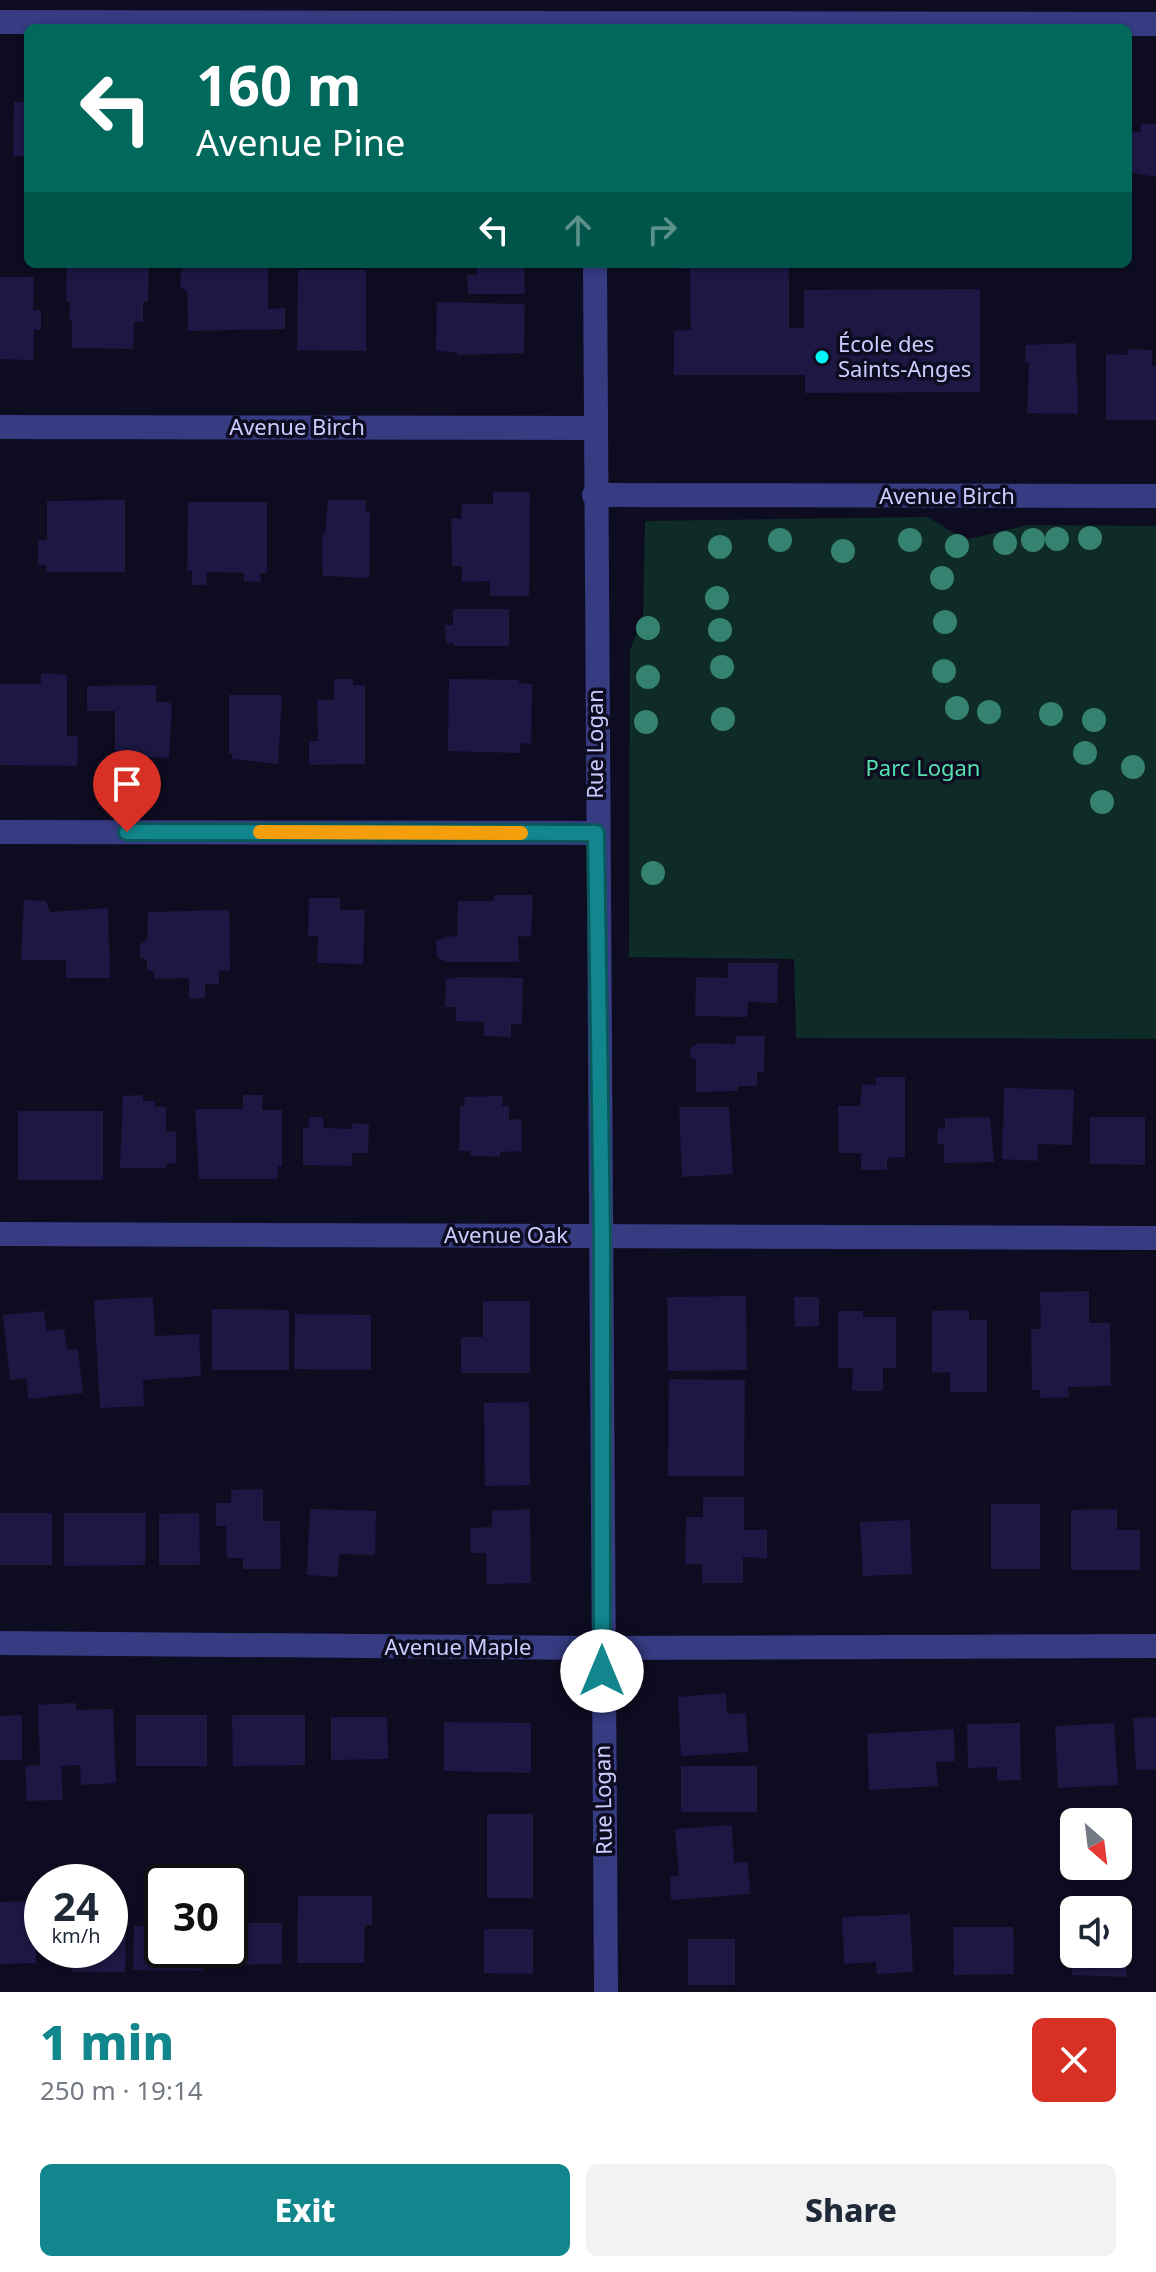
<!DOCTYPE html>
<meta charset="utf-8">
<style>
:root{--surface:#fff;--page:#f2f2f3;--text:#1f2937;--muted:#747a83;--accent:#11868d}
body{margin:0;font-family:"Noto Sans",sans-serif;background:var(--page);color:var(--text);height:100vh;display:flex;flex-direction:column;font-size:30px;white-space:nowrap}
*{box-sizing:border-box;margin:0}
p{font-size:26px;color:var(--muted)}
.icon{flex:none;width:44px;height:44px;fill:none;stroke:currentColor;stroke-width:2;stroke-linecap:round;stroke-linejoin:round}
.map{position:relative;height:1992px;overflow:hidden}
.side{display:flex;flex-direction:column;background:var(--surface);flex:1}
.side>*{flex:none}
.hud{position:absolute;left:24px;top:24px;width:1108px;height:244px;border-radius:12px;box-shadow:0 2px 6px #0004;background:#00695c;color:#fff;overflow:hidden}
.needle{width:52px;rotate:152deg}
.fabs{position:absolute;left:1060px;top:1808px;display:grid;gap:16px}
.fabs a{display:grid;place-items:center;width:72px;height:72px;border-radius:12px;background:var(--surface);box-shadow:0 2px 6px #0004;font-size:40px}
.speed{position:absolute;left:24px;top:1864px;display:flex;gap:16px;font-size:40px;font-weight:700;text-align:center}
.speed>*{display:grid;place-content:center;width:104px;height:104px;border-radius:50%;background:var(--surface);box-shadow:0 2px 6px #0004;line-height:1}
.speed small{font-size:20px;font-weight:400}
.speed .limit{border:4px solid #111;border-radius:12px;background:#fff;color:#111}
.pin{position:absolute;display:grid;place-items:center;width:68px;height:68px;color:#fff;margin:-82px -34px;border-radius:50% 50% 50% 0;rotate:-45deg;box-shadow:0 0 8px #0007}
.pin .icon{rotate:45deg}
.me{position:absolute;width:88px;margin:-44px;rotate:0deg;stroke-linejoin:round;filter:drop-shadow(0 0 6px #0008)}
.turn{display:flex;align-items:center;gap:28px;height:168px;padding:0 40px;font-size:36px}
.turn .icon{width:104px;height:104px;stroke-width:2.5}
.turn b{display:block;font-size:56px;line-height:68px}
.lanes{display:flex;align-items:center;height:76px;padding:0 40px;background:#0003;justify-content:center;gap:40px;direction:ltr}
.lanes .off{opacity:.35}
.round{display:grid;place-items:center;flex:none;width:84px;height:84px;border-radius:12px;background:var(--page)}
.summary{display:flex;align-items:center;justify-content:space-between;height:136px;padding:0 40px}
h1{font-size:48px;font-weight:800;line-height:60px;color:var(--accent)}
.primary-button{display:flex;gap:16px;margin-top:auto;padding:16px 40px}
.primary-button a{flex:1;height:92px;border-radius:12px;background:var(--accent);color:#fff;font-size:32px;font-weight:800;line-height:92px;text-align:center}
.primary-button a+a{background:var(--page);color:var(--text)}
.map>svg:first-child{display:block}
.green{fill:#0f2b27}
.building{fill:#1c1843}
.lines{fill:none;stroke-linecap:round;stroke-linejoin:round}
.minor{stroke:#363b82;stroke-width:24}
.tree{fill:#358270}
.route-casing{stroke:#0b575c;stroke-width:20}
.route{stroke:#11868d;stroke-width:14}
.slow{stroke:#f59e0b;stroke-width:14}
.poi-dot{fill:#00f7f6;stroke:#0e0c21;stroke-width:3}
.labels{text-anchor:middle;stroke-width:7;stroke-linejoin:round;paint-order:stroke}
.poi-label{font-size:22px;fill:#cdccff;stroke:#0e0c21;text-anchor:start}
.street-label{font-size:22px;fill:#cdccff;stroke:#0e0c21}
.park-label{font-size:22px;fill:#55e2b0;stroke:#0e0c21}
</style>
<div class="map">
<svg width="1156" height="1992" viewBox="0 0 1156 1992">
<rect width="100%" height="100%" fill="#0e0c21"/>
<polygon class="green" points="928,517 965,540 1027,525 1156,526 1156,1039 796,1038 794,959 629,957 630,650 643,616 645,521"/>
<g class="building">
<polygon points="14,102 28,102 28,156 13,156"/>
<polygon points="1141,124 1156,124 1156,177 1128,172 1128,132 1141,132"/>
<polygon points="67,264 149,266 148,301 143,302 143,322 134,322 133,349 72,348 72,320 69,320 70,302 66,301"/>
<polygon points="187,264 268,264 268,309 285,308 285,329 188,331 187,292 180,286 181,272"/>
<polygon points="477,264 524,264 525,294 468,294 467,275 477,275"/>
<polygon points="675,264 789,264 789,328 804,328 804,290 980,289 980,392 805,393 805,375 674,375 674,331 691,330 690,269 675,269"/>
<polygon points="298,270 366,270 366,351 297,350"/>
<polygon points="0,277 34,277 33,310 41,310 41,330 34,330 33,360 0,359"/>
<polygon points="437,302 525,304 524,353 457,355 457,352 436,351"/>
<polygon points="1076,343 1078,414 1027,413 1029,362 1025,362 1026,345"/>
<polygon points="1127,349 1152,350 1152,366 1156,366 1156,420 1106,420 1106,354 1128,355"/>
<polygon points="493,492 530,492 529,596 490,596 490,581 462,582 462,566 452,566 451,518 461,519 462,504 493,504"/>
<polygon points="125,500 125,572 46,572 46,565 38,565 38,540 47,540 47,501"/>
<polygon points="328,500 366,500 365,512 370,512 369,578 323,576 322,535 325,534"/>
<polygon points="188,502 267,502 267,573 260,573 261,582 244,581 244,573 207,572 206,585 192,585 192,571 187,571"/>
<polygon points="453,609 509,609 509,646 454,646 454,643 446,643 445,625 453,625"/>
<polygon points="41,673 67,675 67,736 78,736 77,766 0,765 0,684 41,684"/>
<polygon points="334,679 353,679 353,685 365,685 365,764 309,765 309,741 318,741 317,700 334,700"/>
<polygon points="449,679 519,680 519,683 532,684 531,744 520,743 520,753 448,751"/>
<polygon points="156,685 156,702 169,702 172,707 169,758 115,756 115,711 87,711 87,686"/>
<polygon points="229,695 282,695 278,764 232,759 232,754 229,754"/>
<polygon points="494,895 533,895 531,937 518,936 519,962 446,962 437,957 436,942 445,937 457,936 458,901 494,901"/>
<polygon points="309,898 340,898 340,910 365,910 363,964 317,963 318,936 308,936"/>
<polygon points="24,900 46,901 50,912 108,908 110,978 66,978 66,960 21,960"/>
<polygon points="229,910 230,971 219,971 219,984 205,984 205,998 189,999 189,978 154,979 154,971 147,970 147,960 140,957 140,944 147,940 148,912"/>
<polygon points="728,963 778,963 777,1003 748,1002 747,1017 695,1016 696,977 728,978"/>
<polygon points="460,977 523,978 522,1024 511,1024 511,1037 484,1036 484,1022 456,1021 456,1007 445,1007 446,979"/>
<polygon points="736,1036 765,1036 764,1072 757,1072 757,1086 738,1086 738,1091 696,1092 696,1060 691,1057 690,1048 699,1043 735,1044"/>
<polygon points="875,1077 905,1077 905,1157 887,1158 887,1170 861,1170 861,1153 839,1153 838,1106 860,1106 862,1084 876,1085"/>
<polygon points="1004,1088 1074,1090 1072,1145 1038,1144 1037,1161 1002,1159"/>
<polygon points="143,1095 143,1101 155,1101 155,1107 166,1107 166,1132 176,1131 176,1163 166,1164 166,1168 120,1168 123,1096"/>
<polygon points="243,1095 263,1095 262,1110 282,1110 282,1166 278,1166 277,1179 199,1179 195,1109 243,1109"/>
<polygon points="503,1096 502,1106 509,1106 509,1120 521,1119 522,1151 500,1152 500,1157 470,1156 470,1151 459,1151 460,1106 465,1106 464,1097"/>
<polygon points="679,1107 729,1107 733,1174 682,1177"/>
<rect x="18" y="1111" width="85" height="69"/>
<polygon points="309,1117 323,1117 324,1128 351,1129 352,1123 369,1124 368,1153 352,1153 352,1166 303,1165 303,1128 309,1127"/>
<polygon points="990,1117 994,1162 944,1163 944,1145 937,1143 938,1129 945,1128 945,1118"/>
<polygon points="1090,1117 1145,1117 1145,1165 1090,1164"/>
<polygon points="1089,1291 1089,1323 1110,1323 1111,1386 1068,1387 1069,1397 1040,1398 1040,1390 1032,1390 1031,1329 1041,1329 1040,1292"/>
<polygon points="746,1296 747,1370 668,1371 667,1297"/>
<polygon points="153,1297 155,1336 199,1334 201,1376 143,1380 144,1406 100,1408 94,1300"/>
<polygon points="794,1297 819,1297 819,1326 795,1327"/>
<polygon points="483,1301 530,1301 530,1373 461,1373 461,1337 483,1337"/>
<polygon points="212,1309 289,1310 289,1370 212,1370"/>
<polygon points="969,1310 969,1320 987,1320 987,1392 950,1392 950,1372 932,1373 932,1311"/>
<polygon points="44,1311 46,1331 64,1329 67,1350 78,1349 83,1393 28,1399 26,1378 10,1380 3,1315"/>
<polygon points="838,1311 863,1311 863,1317 896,1317 896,1368 883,1368 883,1391 852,1391 853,1368 838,1368"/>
<polygon points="295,1314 371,1315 371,1370 294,1369"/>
<polygon points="669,1379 745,1380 744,1476 668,1476"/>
<polygon points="529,1402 530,1485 485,1486 484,1403"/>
<polygon points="263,1489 263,1521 280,1521 281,1569 243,1569 243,1558 227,1558 226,1526 216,1526 216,1503 231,1503 231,1490"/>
<polygon points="703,1497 744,1497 744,1530 767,1530 767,1558 743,1557 743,1583 702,1583 702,1564 685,1564 686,1517 703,1517"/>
<rect x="991" y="1504" width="49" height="65"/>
<polygon points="310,1509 376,1511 375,1555 339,1554 338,1577 307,1575"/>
<polygon points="530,1509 531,1583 487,1584 486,1553 471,1553 470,1528 492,1527 492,1511"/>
<polygon points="1117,1509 1117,1530 1140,1530 1140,1570 1071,1570 1071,1510"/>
<rect x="0" y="1513" width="52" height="52"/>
<polygon points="64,1513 146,1513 145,1565 64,1566"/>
<polygon points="199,1513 200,1565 159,1565 159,1514"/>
<polygon points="910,1520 912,1574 863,1576 860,1522"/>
<polygon points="726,1693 727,1714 746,1713 748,1752 681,1756 678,1697"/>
<polygon points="76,1703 76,1710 113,1709 116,1783 81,1785 80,1765 61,1766 63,1800 27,1801 25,1766 40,1765 38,1705"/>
<polygon points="22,1715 22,1760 0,1760 0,1716"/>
<rect x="136" y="1715" width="71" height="51"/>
<polygon points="232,1715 305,1715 305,1765 233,1766"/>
<polygon points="331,1717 387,1717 388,1759 331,1760"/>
<polygon points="1156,1717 1156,1769 1136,1770 1133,1718"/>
<polygon points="444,1722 531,1723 531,1773 444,1771"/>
<polygon points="1020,1723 1021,1780 997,1781 997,1767 968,1768 967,1724"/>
<polygon points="1114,1723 1118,1785 1058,1788 1055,1726"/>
<polygon points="954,1729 955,1761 936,1762 938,1786 869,1790 867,1734"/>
<rect x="681" y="1766" width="76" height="46"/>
<rect x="487" y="1814" width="46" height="84"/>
<polygon points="732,1825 734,1863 748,1862 750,1894 671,1900 670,1876 679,1876 675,1829"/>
<polygon points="298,1896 372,1896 372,1925 365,1925 364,1963 297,1963"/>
<polygon points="35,1901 36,1963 0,1964 0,1902"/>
<polygon points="155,1901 162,1901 162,1950 204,1950 204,1971 133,1970 134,1926 150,1926 151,1918 155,1918"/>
<polygon points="910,1914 913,1972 877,1974 876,1962 844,1964 842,1917"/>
<polygon points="126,1916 125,1972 72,1972 73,1950 110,1950 110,1917"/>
<polygon points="1118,1922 1128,1922 1126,1977 1072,1975 1073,1954 1118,1954"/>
<polygon points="232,1923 282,1923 282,1964 232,1965"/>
<polygon points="953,1927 1013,1927 1014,1974 954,1975"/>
<polygon points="484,1929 533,1929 533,1974 484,1973"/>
<rect x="688" y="1939" width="47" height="46"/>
</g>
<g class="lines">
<g class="minor">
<polyline points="0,22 1156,24"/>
<polyline points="595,264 606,1992"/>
<polyline points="0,427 593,428"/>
<polyline points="594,495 1156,496"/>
<polyline points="0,832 596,833"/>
<polyline points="0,1234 1156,1238"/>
<polyline points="0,1643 602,1648 1156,1646"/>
</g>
</g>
<g class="tree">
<circle cx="1090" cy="538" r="12"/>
<circle cx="1057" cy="539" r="12"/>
<circle cx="780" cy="540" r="12"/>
<circle cx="910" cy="540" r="12"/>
<circle cx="1033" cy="540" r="12"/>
<circle cx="1005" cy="543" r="12"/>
<circle cx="957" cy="546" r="12"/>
<circle cx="720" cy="547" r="12"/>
<circle cx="843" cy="551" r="12"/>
<circle cx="942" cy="578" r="12"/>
<circle cx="717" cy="598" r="12"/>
<circle cx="945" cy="622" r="12"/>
<circle cx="648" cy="628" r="12"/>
<circle cx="720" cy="630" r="12"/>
<circle cx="722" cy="667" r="12"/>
<circle cx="944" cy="671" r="12"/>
<circle cx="648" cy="677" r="12"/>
<circle cx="957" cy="708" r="12"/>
<circle cx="989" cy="712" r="12"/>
<circle cx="1051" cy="714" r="12"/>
<circle cx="723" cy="719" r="12"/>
<circle cx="1094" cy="720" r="12"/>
<circle cx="646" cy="722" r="12"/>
<circle cx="1085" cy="753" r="12"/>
<circle cx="1133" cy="767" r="12"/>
<circle cx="1102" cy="802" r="12"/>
<circle cx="653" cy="873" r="12"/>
</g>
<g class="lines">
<defs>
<polyline id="route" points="127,832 596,833 602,1235 602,1671"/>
</defs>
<use href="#route" class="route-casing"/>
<use href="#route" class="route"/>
<polyline class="slow" points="260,832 521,833"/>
</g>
<circle class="poi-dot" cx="822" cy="357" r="8"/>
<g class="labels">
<g class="poi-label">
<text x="838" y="352">École des<tspan x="838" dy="25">Saints-Anges</tspan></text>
</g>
<g class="street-label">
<text x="297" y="435">Avenue Birch</text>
<text x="947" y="504">Avenue Birch</text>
<text transform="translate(595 744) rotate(-90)" y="8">Rue Logan</text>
<text x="506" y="1243">Avenue Oak</text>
<text x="458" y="1655">Avenue Maple</text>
<text transform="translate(603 1800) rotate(-91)" y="8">Rue Logan</text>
</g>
<g class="park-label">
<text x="923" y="776">Parc Logan</text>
</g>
</g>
</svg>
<div class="fabs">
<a><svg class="needle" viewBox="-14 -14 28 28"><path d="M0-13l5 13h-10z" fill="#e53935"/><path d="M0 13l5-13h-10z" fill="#747a83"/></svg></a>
<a><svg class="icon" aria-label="sound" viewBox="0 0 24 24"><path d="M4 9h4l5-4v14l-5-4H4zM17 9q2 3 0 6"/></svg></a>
</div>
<div class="speed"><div>24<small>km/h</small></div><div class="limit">30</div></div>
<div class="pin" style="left:127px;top:832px;background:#d93025"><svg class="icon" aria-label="arrive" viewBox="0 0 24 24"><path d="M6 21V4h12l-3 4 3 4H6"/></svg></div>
<svg class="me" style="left:602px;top:1671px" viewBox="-20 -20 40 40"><circle r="19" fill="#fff"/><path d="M0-13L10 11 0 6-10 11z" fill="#11868d"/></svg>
<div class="hud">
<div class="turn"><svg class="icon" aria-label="left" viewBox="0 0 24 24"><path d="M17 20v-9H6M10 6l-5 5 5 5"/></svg><div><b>160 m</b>Avenue Pine</div></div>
<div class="lanes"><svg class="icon" aria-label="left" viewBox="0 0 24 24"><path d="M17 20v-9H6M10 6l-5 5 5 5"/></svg><svg class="icon off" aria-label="ahead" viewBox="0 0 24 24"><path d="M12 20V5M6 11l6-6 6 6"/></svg><svg class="icon off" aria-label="right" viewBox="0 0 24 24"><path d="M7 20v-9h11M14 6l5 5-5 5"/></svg></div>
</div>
</div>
<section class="side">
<div class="summary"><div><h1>1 min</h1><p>250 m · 19:14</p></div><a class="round" style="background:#d93025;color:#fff"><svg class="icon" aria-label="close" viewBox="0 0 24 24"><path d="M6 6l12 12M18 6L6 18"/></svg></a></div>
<div class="primary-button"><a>Exit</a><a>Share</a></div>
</section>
